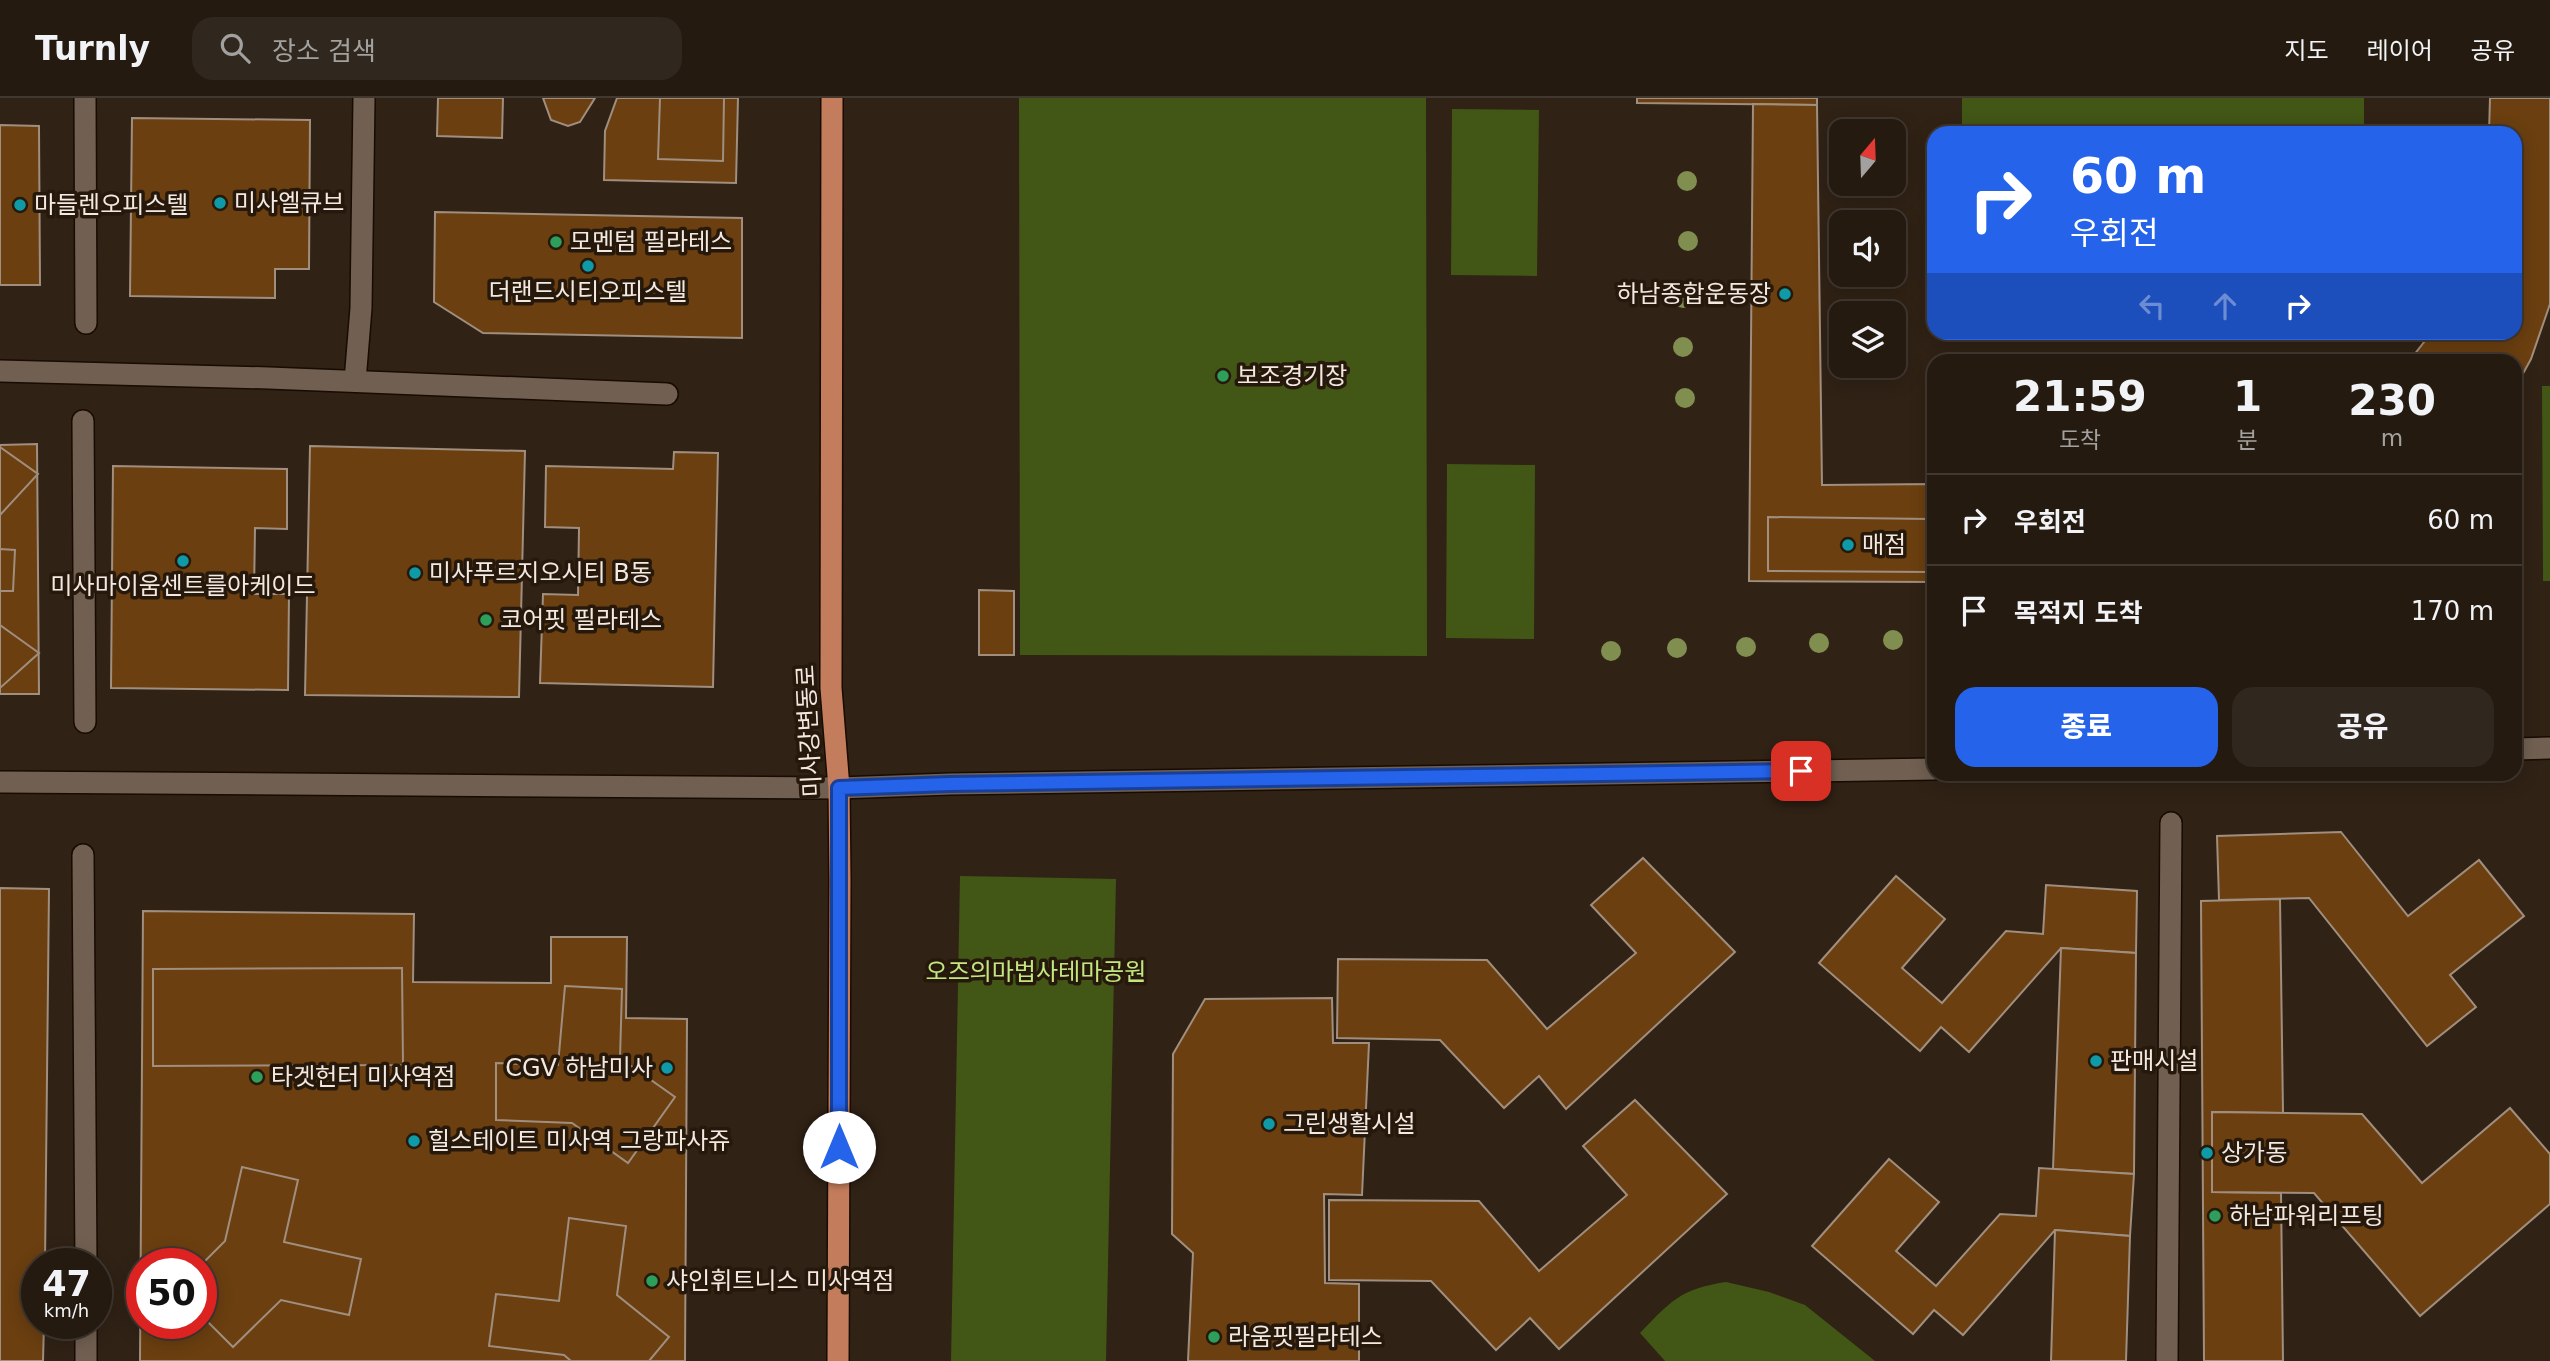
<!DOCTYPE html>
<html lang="ko">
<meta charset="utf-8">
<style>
:root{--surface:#241a10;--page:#30271e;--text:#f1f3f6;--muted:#a3a19f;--line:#413830;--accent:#2563eb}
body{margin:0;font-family:"DejaVu Sans","Noto Sans KR",sans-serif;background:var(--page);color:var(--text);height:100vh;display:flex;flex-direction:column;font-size:26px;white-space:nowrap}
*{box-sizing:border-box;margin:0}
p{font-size:23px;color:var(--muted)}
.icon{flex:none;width:38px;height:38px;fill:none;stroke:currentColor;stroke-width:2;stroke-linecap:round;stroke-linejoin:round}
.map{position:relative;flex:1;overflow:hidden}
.drawer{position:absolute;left:1927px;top:256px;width:595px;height:427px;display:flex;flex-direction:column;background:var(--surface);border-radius:21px;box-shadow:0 4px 18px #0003,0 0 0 2px var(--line)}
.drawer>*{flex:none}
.hud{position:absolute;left:1927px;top:28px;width:595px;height:214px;border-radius:21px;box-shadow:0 4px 18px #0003,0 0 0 2px var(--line);background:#2563eb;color:#fff;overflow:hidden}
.needle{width:46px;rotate:19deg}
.tools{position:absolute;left:1829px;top:21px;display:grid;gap:14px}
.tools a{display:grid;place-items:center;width:77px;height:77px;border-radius:14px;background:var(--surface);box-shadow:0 4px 18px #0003,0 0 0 2px var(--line);font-size:35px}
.speed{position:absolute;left:21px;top:1150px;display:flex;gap:14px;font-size:35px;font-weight:700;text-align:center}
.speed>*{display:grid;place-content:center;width:91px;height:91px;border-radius:50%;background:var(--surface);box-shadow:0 4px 18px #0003,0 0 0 2px var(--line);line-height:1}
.speed small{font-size:18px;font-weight:400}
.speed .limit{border:10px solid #d22;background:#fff;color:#111}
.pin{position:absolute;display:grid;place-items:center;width:60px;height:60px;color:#fff;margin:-30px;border-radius:14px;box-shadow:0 4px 10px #0006}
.me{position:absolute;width:77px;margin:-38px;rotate:0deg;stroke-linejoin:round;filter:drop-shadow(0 0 5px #0008)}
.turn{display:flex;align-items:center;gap:24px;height:147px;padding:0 28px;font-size:32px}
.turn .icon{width:91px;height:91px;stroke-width:2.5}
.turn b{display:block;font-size:49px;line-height:60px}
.lanes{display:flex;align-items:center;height:66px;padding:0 28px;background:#0003;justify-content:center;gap:35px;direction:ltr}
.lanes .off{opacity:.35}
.eta{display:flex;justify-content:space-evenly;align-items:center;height:119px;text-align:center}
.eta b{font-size:42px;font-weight:800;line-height:49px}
.button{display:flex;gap:14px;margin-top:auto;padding:14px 28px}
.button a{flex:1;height:80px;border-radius:21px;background:var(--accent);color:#fff;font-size:28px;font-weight:800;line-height:80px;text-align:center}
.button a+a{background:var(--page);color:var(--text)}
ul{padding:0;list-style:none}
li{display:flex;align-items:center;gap:21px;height:91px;padding:0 28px;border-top:2px solid var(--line)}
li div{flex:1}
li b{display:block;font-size:26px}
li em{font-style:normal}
header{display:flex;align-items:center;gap:42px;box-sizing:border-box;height:98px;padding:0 35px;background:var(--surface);border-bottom:2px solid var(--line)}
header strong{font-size:33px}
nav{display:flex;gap:38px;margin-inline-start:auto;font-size:24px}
.search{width:490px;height:63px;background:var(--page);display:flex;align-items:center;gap:18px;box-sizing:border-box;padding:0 24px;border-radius:21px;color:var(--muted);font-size:26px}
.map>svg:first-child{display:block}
.green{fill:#425616}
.building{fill:#6b3f10;stroke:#a08e7f;stroke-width:2;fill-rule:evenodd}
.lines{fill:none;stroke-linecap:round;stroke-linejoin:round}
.minor-casing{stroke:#180b02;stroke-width:24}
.major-casing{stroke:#180b02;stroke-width:24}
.minor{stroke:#716052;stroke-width:21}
.major{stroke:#c47d5c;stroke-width:21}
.tree{fill:#808e50}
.route-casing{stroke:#184099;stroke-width:18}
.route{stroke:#2563eb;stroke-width:12}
.culture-dot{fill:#0f9aa8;stroke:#26190c;stroke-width:2.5}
.leisure-dot{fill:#2e9e5b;stroke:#26190c;stroke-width:2.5}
.labels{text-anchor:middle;stroke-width:7;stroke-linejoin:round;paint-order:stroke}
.poi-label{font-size:24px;fill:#f3e9e1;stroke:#26190c;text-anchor:start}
.street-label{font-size:24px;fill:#f3e9e1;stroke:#26190c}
.park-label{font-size:24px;fill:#c2e780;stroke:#26190c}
</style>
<header>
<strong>Turnly</strong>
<div class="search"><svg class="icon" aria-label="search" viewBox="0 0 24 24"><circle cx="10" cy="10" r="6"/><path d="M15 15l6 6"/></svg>장소 검색</div>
<nav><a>지도</a><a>레이어</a><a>공유</a></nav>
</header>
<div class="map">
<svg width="2550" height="1263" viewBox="0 0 2550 1263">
<rect width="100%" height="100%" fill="#302215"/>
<g class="green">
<polygon points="1019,0 1426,0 1427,558 1020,557"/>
<rect x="1962" y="0" width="402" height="35"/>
<polygon points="1452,11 1539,12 1537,178 1451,177"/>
<polygon points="2542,288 2550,288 2550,483 2543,483"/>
<polygon points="1447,366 1535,367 1534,541 1446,540"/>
<polygon points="960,778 1116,781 1106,1263 951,1263"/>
<path d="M1726,1184L1769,1194L1805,1207L1875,1263H1665L1640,1235C1671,1203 1680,1191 1726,1184Z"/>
</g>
<g class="building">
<polygon points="438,0 503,0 502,40 437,38"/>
<polygon points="543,0 595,0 580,24 568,28 551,22"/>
<polygon points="617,0 738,0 736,85 604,82 605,33"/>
<polygon points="660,0 724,0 723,63 658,61"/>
<polygon points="1637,0 1817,0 1817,7 1637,5"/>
<polygon points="2490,0 2550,0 2550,206 2531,261 2515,290 2515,262 2410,262 2432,234 2515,234 2515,35 2489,35"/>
<polygon points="1753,6 1817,7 1822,387 1934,386 1934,484 1749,483"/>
<polygon points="132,20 310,22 309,171 275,171 275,200 130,198"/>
<polygon points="0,27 39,28 40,187 0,187"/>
<polygon points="435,114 742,120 742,240 483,235 434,204"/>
<polygon points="37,346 39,596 0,596 0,347"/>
<polygon points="310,348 525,353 519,599 305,597"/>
<polygon points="0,349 38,376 0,417"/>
<polygon points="674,354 718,355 713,589 540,585 543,496 578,497 579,430 545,429 546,368 673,371"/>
<polygon points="113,368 287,371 287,431 255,430 254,496 289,496 288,592 111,590"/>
<polygon points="1768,419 1929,421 1929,474 1768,473"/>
<polygon points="0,451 15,452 13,493 0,493"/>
<polygon points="979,492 1014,493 1014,557 979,557"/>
<polygon points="0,527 39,555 0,590"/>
<polygon points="2341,734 2408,818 2479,762 2524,818 2450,877 2476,909 2427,948 2309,800 2219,802 2217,738"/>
<polygon points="1643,760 1735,854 1566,1011 1539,978 1504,1010 1440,942 1337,940 1338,861 1487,862 1547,931 1636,855 1591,807"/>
<polygon points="1896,778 1945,821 1902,870 1942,905 2006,833 2043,836 2046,787 2137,793 2136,855 2061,850 1969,954 1941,929 1920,953 1819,865"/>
<polygon points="0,790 49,791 45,1166 37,1166 37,1225 44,1225 43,1263 0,1263"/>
<polygon points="2280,801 2283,1015 2212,1014 2212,1094 2281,1095 2283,1263 2204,1263 2201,803"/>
<path d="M143,813L414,816L413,884L551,885V839H627L626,920L687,921L685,1263H140ZM142,1166H201V1225H142Z"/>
<polygon points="2061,850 2136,855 2134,1076 2053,1071"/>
<polygon points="402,870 403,967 153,968 153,871"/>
<polygon points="565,888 622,891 620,960 675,999 628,1065 572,1025 496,1022 496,965 558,967"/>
<polygon points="1332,900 1333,945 1369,945 1362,1097 1324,1096 1325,1185 1359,1186 1359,1263 1188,1263 1193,1155 1172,1136 1173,956 1205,901"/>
<polygon points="1635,1002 1727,1096 1559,1251 1530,1220 1496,1252 1431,1183 1329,1182 1329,1102 1479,1103 1539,1173 1627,1097 1583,1048"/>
<polygon points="2510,1010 2550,1056 2550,1106 2420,1218 2314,1095 2212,1094 2212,1014 2362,1016 2422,1085"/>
<polygon points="1889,1061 1939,1104 1896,1153 1936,1188 2000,1116 2036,1118 2039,1070 2134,1076 2130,1138 2055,1132 1963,1237 1934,1212 1913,1236 1812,1148"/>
<polygon points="242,1069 298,1082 284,1144 361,1161 349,1217 281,1202 233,1249 201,1217 201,1167 225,1143"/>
<polygon points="569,1120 626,1128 617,1197 669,1239 649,1263 571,1263 564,1257 489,1248 496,1196 559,1203"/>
<polygon points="2055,1132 2130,1138 2126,1263 2051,1263"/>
</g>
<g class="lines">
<defs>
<g id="minor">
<polyline points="85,0 86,225"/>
<polyline points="0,273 269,280 667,296"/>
<polyline points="355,283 361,210 364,0"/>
<polyline points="83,323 85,624"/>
<polyline points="2515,651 2550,650"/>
<polyline points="0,684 839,690 950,686 1934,671"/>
<polyline points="83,757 86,1166"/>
<polyline points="86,1225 86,1263"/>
<polyline points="2167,1263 2171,725"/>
</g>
<polyline id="major" points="832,0 831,590 839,690 840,782 838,1263"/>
</defs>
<use href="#minor" class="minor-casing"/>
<use href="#major" class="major-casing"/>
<use href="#minor" class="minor"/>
<use href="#major" class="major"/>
</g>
<g class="tree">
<circle cx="1687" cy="83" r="10"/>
<circle cx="1688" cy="143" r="10"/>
<circle cx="1683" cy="200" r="10"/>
<circle cx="1683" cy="249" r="10"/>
<circle cx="1685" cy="300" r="10"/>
<circle cx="1893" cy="542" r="10"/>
<circle cx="1819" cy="545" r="10"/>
<circle cx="1746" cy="549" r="10"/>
<circle cx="1677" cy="550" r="10"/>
<circle cx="1611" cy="553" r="10"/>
</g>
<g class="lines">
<defs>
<polyline id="route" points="839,1049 839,690 950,686 1801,673"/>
</defs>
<use href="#route" class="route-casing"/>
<use href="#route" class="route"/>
</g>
<g class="culture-dot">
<circle cx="220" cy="105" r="7"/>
<circle cx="20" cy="107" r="7"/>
<circle cx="588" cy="168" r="7"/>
<circle cx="1785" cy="196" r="7"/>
<circle cx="1848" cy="447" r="7"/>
<circle cx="183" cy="463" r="7"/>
<circle cx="415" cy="475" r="7"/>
<circle cx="2096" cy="963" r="7"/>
<circle cx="667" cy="970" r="7"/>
<circle cx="1269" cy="1026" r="7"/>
<circle cx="414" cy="1043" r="7"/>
<circle cx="2207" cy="1055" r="7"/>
</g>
<g class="leisure-dot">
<circle cx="556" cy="144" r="7"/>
<circle cx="1223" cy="278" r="7"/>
<circle cx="486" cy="522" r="7"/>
<circle cx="257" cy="979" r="7"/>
<circle cx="2215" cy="1118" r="7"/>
<circle cx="652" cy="1183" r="7"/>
<circle cx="1214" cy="1239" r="7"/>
</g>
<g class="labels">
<g class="poi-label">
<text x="234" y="113">미사엘큐브</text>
<text x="34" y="115">마들렌오피스텔</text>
<text x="570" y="152">모멘텀 필라테스</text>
<text x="588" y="202" text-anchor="middle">더랜드시티오피스텔</text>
<text x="1771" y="204" text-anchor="end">하남종합운동장</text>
<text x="1237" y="286">보조경기장</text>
<text x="1862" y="455">매점</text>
<text x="429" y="483">미사푸르지오시티 B동</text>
<text x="183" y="496" text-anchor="middle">미사마이움센트를아케이드</text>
<text x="500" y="530">코어핏 필라테스</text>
<text x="2110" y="971">판매시설</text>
<text x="653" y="978" text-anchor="end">CGV 하남미사</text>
<text x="271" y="987">타겟헌터 미사역점</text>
<text x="1283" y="1034">그린생활시설</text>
<text x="428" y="1051">힐스테이트 미사역 그랑파사쥬</text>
<text x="2221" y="1063">상가동</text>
<text x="2229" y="1126">하남파워리프팅</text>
<text x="666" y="1191">샤인휘트니스 미사역점</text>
<text x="1228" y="1247">라움핏필라테스</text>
</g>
<g class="street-label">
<text transform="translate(809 633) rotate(-93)" y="8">미사강변동로</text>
</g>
<g class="park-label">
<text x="1036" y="882">오즈의마법사테마공원</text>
</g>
</g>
</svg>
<div class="tools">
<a><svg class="needle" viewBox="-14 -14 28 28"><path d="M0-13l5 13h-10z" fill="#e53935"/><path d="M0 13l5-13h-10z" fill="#a3a19f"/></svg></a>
<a><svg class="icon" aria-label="sound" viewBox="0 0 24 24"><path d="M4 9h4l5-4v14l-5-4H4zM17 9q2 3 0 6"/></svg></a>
<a><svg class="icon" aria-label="layers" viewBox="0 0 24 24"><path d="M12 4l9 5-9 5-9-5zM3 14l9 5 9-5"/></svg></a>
</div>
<div class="speed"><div>47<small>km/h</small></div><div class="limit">50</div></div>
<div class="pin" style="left:1801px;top:673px;background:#d93025"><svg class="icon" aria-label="arrive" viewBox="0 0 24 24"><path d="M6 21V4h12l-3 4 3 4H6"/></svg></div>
<svg class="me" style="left:839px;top:1049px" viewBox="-20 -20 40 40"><circle r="19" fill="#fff"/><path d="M0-13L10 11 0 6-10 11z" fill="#2563eb"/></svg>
<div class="hud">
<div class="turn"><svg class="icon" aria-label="right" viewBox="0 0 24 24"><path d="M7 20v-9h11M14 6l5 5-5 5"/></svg><div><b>60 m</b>우회전</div></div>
<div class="lanes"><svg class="icon off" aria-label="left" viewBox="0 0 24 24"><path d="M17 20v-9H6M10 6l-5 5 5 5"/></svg><svg class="icon off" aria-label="ahead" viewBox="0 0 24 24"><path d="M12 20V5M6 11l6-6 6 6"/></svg><svg class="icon" aria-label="right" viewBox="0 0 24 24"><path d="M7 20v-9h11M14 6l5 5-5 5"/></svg></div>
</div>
<section class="drawer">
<div class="eta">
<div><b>21:59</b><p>도착</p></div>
<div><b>1</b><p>분</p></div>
<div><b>230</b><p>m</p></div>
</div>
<ul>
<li><svg class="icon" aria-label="right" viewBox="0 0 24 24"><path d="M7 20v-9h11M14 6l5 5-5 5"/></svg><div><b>우회전</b></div><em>60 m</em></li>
<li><svg class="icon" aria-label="arrive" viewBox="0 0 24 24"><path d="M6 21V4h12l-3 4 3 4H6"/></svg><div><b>목적지 도착</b></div><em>170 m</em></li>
</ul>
<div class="button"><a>종료</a><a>공유</a></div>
</section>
</div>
